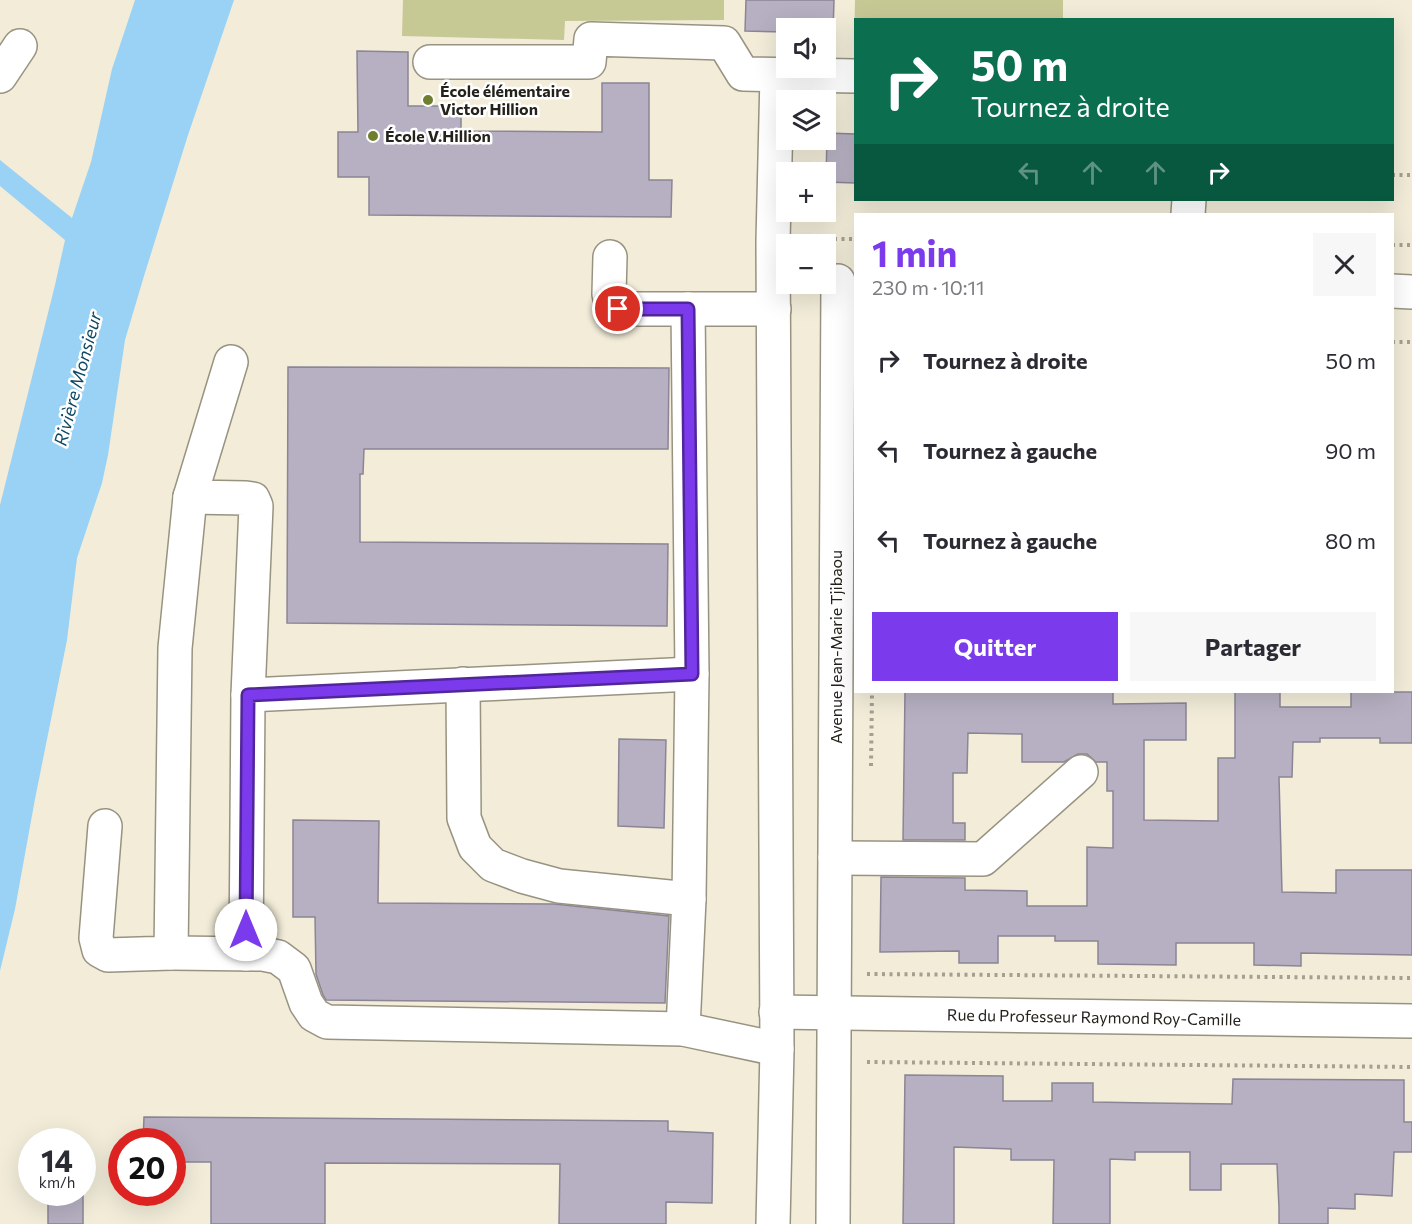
<!DOCTYPE html>
<html lang="fr">
<meta charset="utf-8">
<style>
:root{--surface:#fff;--page:#f7f7f7;--text:#2b2b33;--muted:#7c7c81;--accent:#7c3aed}
body{margin:0;font-family:Commissioner,sans-serif;background:var(--page);color:var(--text);height:100vh;display:flex;flex-direction:column;font-size:22px;white-space:nowrap}
*{box-sizing:border-box;margin:0}
p{font-size:20px;color:var(--muted)}
.icon{flex:none;width:33px;height:33px;fill:none;stroke:currentColor;stroke-width:2;stroke-linecap:round;stroke-linejoin:round}
.map{position:relative;flex:1;overflow:hidden}
.side{position:absolute;left:854px;top:213px;width:540px;height:480px;display:flex;flex-direction:column;background:var(--surface);border-radius:0px;box-shadow:0 6px 24px #0002}
.side>*{flex:none}
.top-card{position:absolute;left:854px;top:18px;width:540px;height:183px;border-radius:0px;box-shadow:0 6px 24px #0002;background:#0b6e4f;color:#fff;overflow:hidden}
.fabs{position:absolute;left:776px;top:18px;display:grid;gap:12px}
.fabs a{display:grid;place-items:center;width:60px;height:60px;border-radius:0px;background:var(--surface);box-shadow:0 6px 24px #0002;font-size:30px}
.speed{position:absolute;left:18px;top:1128px;display:flex;gap:12px;font-size:30px;font-weight:700;text-align:center}
.speed>*{display:grid;place-content:center;width:78px;height:78px;border-radius:50%;background:var(--surface);box-shadow:0 6px 24px #0002;line-height:1}
.speed small{font-size:15px;font-weight:400}
.speed .limit{border:9px solid #d22;background:#fff;color:#111}
.pin{position:absolute;display:grid;place-items:center;width:51px;height:51px;color:#fff;margin:-26px;border:3px solid #fff;border-radius:50%;box-shadow:0 2px 6px #0007}
.me{position:absolute;width:66px;margin:-33px;rotate:0deg;stroke-linejoin:round;filter:drop-shadow(0 0 4px #0008)}
.turn{display:flex;align-items:center;gap:21px;height:126px;padding:0 18px;font-size:27px}
.turn .icon{width:78px;height:78px;stroke-width:2.5}
.turn b{display:block;font-size:42px;line-height:51px}
.lanes{display:flex;align-items:center;height:57px;padding:0 18px;background:#0003;justify-content:center;gap:30px;direction:ltr}
.lanes .off{opacity:.35}
.round{display:grid;place-items:center;flex:none;width:63px;height:63px;border-radius:0px;background:var(--page)}
.headline{display:flex;align-items:center;justify-content:space-between;height:102px;padding:0 18px}
h1{font-size:36px;font-weight:700;line-height:45px;color:var(--accent)}
.cta{display:flex;gap:12px;margin-top:auto;padding:12px 18px}
.cta a{flex:1;height:69px;border-radius:0px;background:var(--accent);color:#fff;font-size:24px;font-weight:700;line-height:69px;text-align:center}
.cta a+a{background:var(--page);color:var(--text)}
ul{padding:0;list-style:none}
li{display:flex;align-items:center;gap:18px;height:90px;padding:0 18px}
li div{flex:1}
li b{display:block;font-size:22px}
li em{font-style:normal}
.map>svg:first-child{display:block}
.green{fill:#c7c995}
.water{fill:#99d2f5}
.building{fill:#b6b0c2;stroke:#8b8595;stroke-width:1.5}
.lines{fill:none;stroke-linecap:round;stroke-linejoin:round}
.minor-casing{stroke:#989381;stroke-width:36}
.path{stroke:#a49f91;stroke-width:4;stroke-dasharray:3 4.5;stroke-linecap:butt}
.minor{stroke:#fff;stroke-width:33}
.route-casing{stroke:#51269a;stroke-width:15}
.route{stroke:#7c3aed;stroke-width:10}
.poi-dot{fill:#707f2d;stroke:#fff;stroke-width:2}
.labels{text-anchor:middle;stroke-width:5;stroke-linejoin:round;paint-order:stroke}
.poi-label{font-size:16px;font-weight:bold;fill:#24221b;stroke:#fff;text-anchor:start}
.street-label{font-size:16px;fill:#24221b;stroke:#fff}
.water-label{font-size:18px;font-style:italic;fill:#0c4864;stroke:#fff}
</style>
<div class="map">
<svg width="1412" height="1224" viewBox="0 0 1412 1224">
<rect width="100%" height="100%" fill="#f2ecd9"/>
<g class="green">
<polygon points="403,0 724,0 724,20 565,21 564,40 402,36"/>
<polygon points="855,0 1063,0 1063,19 855,20 854,47"/>
</g>
<polygon class="water" points="135,0 234,0 188,135 144,276 125,340 108,455 102,483 77,558 67,640 35,799 15,909 0,971 0,505 55,285 65,240 0,186 0,160 72,218 91,162 112,69"/>
<g class="building">
<polygon points="746,0 834,0 833,33 825,32 825,28 786,28 786,32 745,31"/>
<polygon points="357,51 408,52 408,106 461,106 461,131 602,132 602,83 649,83 649,180 672,180 671,217 369,215 369,177 338,177 338,132 358,132"/>
<polygon points="827,133 855,134 855,183 826,182"/>
<polygon points="288,367 669,368 668,449 364,449 363,474 360,474 360,542 668,544 667,626 287,623"/>
<polygon points="905,692 1113,692 1113,704 1186,703 1186,740 1144,740 1144,820 1218,821 1218,758 1235,758 1235,692 1280,692 1280,707 1351,707 1351,692 1412,692 1412,743 1380,743 1380,738 1320,738 1320,742 1293,742 1292,777 1279,777 1282,892 1336,893 1336,870 1412,870 1412,955 1301,953 1301,966 1254,965 1254,943 1176,943 1176,965 1098,964 1098,941 1055,941 1055,936 998,936 998,963 959,963 959,951 880,952 881,877 965,878 965,890 1027,891 1027,906 1087,906 1087,847 1113,848 1113,791 1107,791 1107,762 1096,762 1087,754 1078,754 1064,762 1022,762 1022,734 968,733 967,773 953,773 953,823 965,823 965,840 903,840"/>
<polygon points="619,739 666,740 664,828 618,826"/>
<polygon points="293,820 379,821 378,903 554,904 669,916 665,1003 326,1000 323,995 316,974 315,917 293,917"/>
<polygon points="905,1075 1003,1076 1003,1101 1052,1101 1052,1083 1093,1083 1093,1102 1149,1103 1232,1104 1233,1079 1404,1080 1404,1122 1412,1122 1412,1152 1394,1152 1392,1196 1355,1194 1355,1209 1328,1208 1328,1224 1279,1224 1279,1208 1277,1164 1221,1164 1221,1190 1190,1190 1190,1152 1135,1152 1135,1160 1110,1159 1110,1224 1053,1224 1054,1160 1011,1160 1011,1149 954,1147 954,1224 903,1224"/>
<polygon points="144,1117 668,1121 668,1131 713,1133 712,1203 666,1202 666,1224 559,1224 560,1164 325,1163 325,1224 211,1224 211,1162 172,1162 172,1142 143,1142"/>
<rect x="48" y="1192" width="35" height="32"/>
</g>
<g class="lines">
<defs>
<g id="minor">
<polyline points="430,62 589,62 591,39 724,43 743,74 855,76"/>
<polyline points="0,76 20,46"/>
<polyline points="1188,214 1189,200"/>
<polyline points="610,257 609,294 611,303 618,309 774,309"/>
<polyline points="1392,291 1412,292"/>
<polyline points="231,362 190,497 246,498 253,499 256,506 248,695 692,674"/>
<polyline points="463,684 464,818 475,847 493,865 522,876 559,886 689,899"/>
<polyline points="105,826 96,938 99,950 108,955 171,953 175,648 190,497"/>
<polyline points="835,858 983,859 1081,772"/>
<polyline points="171,953 263,954 278,957 294,969 306,1003 314,1015 327,1022 683,1029 777,1049"/>
<polyline points="246,954 248,695"/>
<polyline points="776,1012 1412,1021"/>
<polyline points="683,1029 689,899 692,674 688,309"/>
<polyline points="773,1224 777,1049 773,241 777,76"/>
<polyline points="833,1224 838,281"/>
</g>
</defs>
<use href="#minor" class="minor-casing"/>
<g class="path">
<polyline points="1392,175 1412,175"/>
<polyline points="807,236 807,239 855,239"/>
<polyline points="1392,245 1412,245"/>
<polyline points="1392,342 1412,342"/>
<polyline points="871,766 872,692"/>
<polyline points="867,974 1412,978"/>
<polyline points="867,1062 1412,1067"/>
</g>
<use href="#minor" class="minor"/>
</g>
<g class="lines">
<defs>
<polyline id="route" points="246,930 248,695 692,674 688,309 618,309"/>
</defs>
<use href="#route" class="route-casing"/>
<use href="#route" class="route"/>
</g>
<g class="poi-dot">
<circle cx="428" cy="100" r="6"/>
<circle cx="373" cy="136" r="6"/>
</g>
<g class="labels">
<g class="poi-label">
<text x="440" y="97">École élémentaire<tspan x="440" dy="18">Victor Hillion</tspan></text>
<text x="385" y="142">École V.Hillion</text>
</g>
<g class="street-label">
<text transform="translate(836 647) rotate(-90)" y="6">Avenue Jean-Marie Tjibaou</text>
<text transform="translate(1094 1017) rotate(1)" y="6">Rue du Professeur Raymond Roy-Camille</text>
</g>
<g class="water-label">
<text transform="translate(78 379) rotate(-75)" y="6">Rivière Monsieur</text>
</g>
</g>
</svg>
<div class="fabs">
<a><svg class="icon" aria-label="sound" viewBox="0 0 24 24"><path d="M4 9h4l5-4v14l-5-4H4zM17 9q2 3 0 6"/></svg></a>
<a><svg class="icon" aria-label="layers" viewBox="0 0 24 24"><path d="M12 4l9 5-9 5-9-5zM3 14l9 5 9-5"/></svg></a>
<a>+</a>
<a>−</a>
</div>
<div class="speed"><div>14<small>km/h</small></div><div class="limit">20</div></div>
<div class="pin" style="left:618px;top:309px;background:#d93025"><svg class="icon" aria-label="arrive" viewBox="0 0 24 24"><path d="M6 21V4h12l-3 4 3 4H6"/></svg></div>
<svg class="me" style="left:246px;top:930px" viewBox="-20 -20 40 40"><circle r="19" fill="#fff"/><path d="M0-13L10 11 0 6-10 11z" fill="#7c3aed"/></svg>
<div class="top-card">
<div class="turn"><svg class="icon" aria-label="right" viewBox="0 0 24 24"><path d="M7 20v-9h11M14 6l5 5-5 5"/></svg><div><b>50 m</b>Tournez à droite</div></div>
<div class="lanes"><svg class="icon off" aria-label="left" viewBox="0 0 24 24"><path d="M17 20v-9H6M10 6l-5 5 5 5"/></svg><svg class="icon off" aria-label="ahead" viewBox="0 0 24 24"><path d="M12 20V5M6 11l6-6 6 6"/></svg><svg class="icon off" aria-label="ahead" viewBox="0 0 24 24"><path d="M12 20V5M6 11l6-6 6 6"/></svg><svg class="icon" aria-label="right" viewBox="0 0 24 24"><path d="M7 20v-9h11M14 6l5 5-5 5"/></svg></div>
</div>
<section class="side">
<div class="headline"><div><h1>1 min</h1><p>230 m · 10:11</p></div><a class="round"><svg class="icon" aria-label="close" viewBox="0 0 24 24"><path d="M6 6l12 12M18 6L6 18"/></svg></a></div>
<ul>
<li><svg class="icon" aria-label="right" viewBox="0 0 24 24"><path d="M7 20v-9h11M14 6l5 5-5 5"/></svg><div><b>Tournez à droite</b></div><em>50 m</em></li>
<li><svg class="icon" aria-label="left" viewBox="0 0 24 24"><path d="M17 20v-9H6M10 6l-5 5 5 5"/></svg><div><b>Tournez à gauche</b></div><em>90 m</em></li>
<li><svg class="icon" aria-label="left" viewBox="0 0 24 24"><path d="M17 20v-9H6M10 6l-5 5 5 5"/></svg><div><b>Tournez à gauche</b></div><em>80 m</em></li>
</ul>
<div class="cta"><a>Quitter</a><a>Partager</a></div>
</section>
</div>
